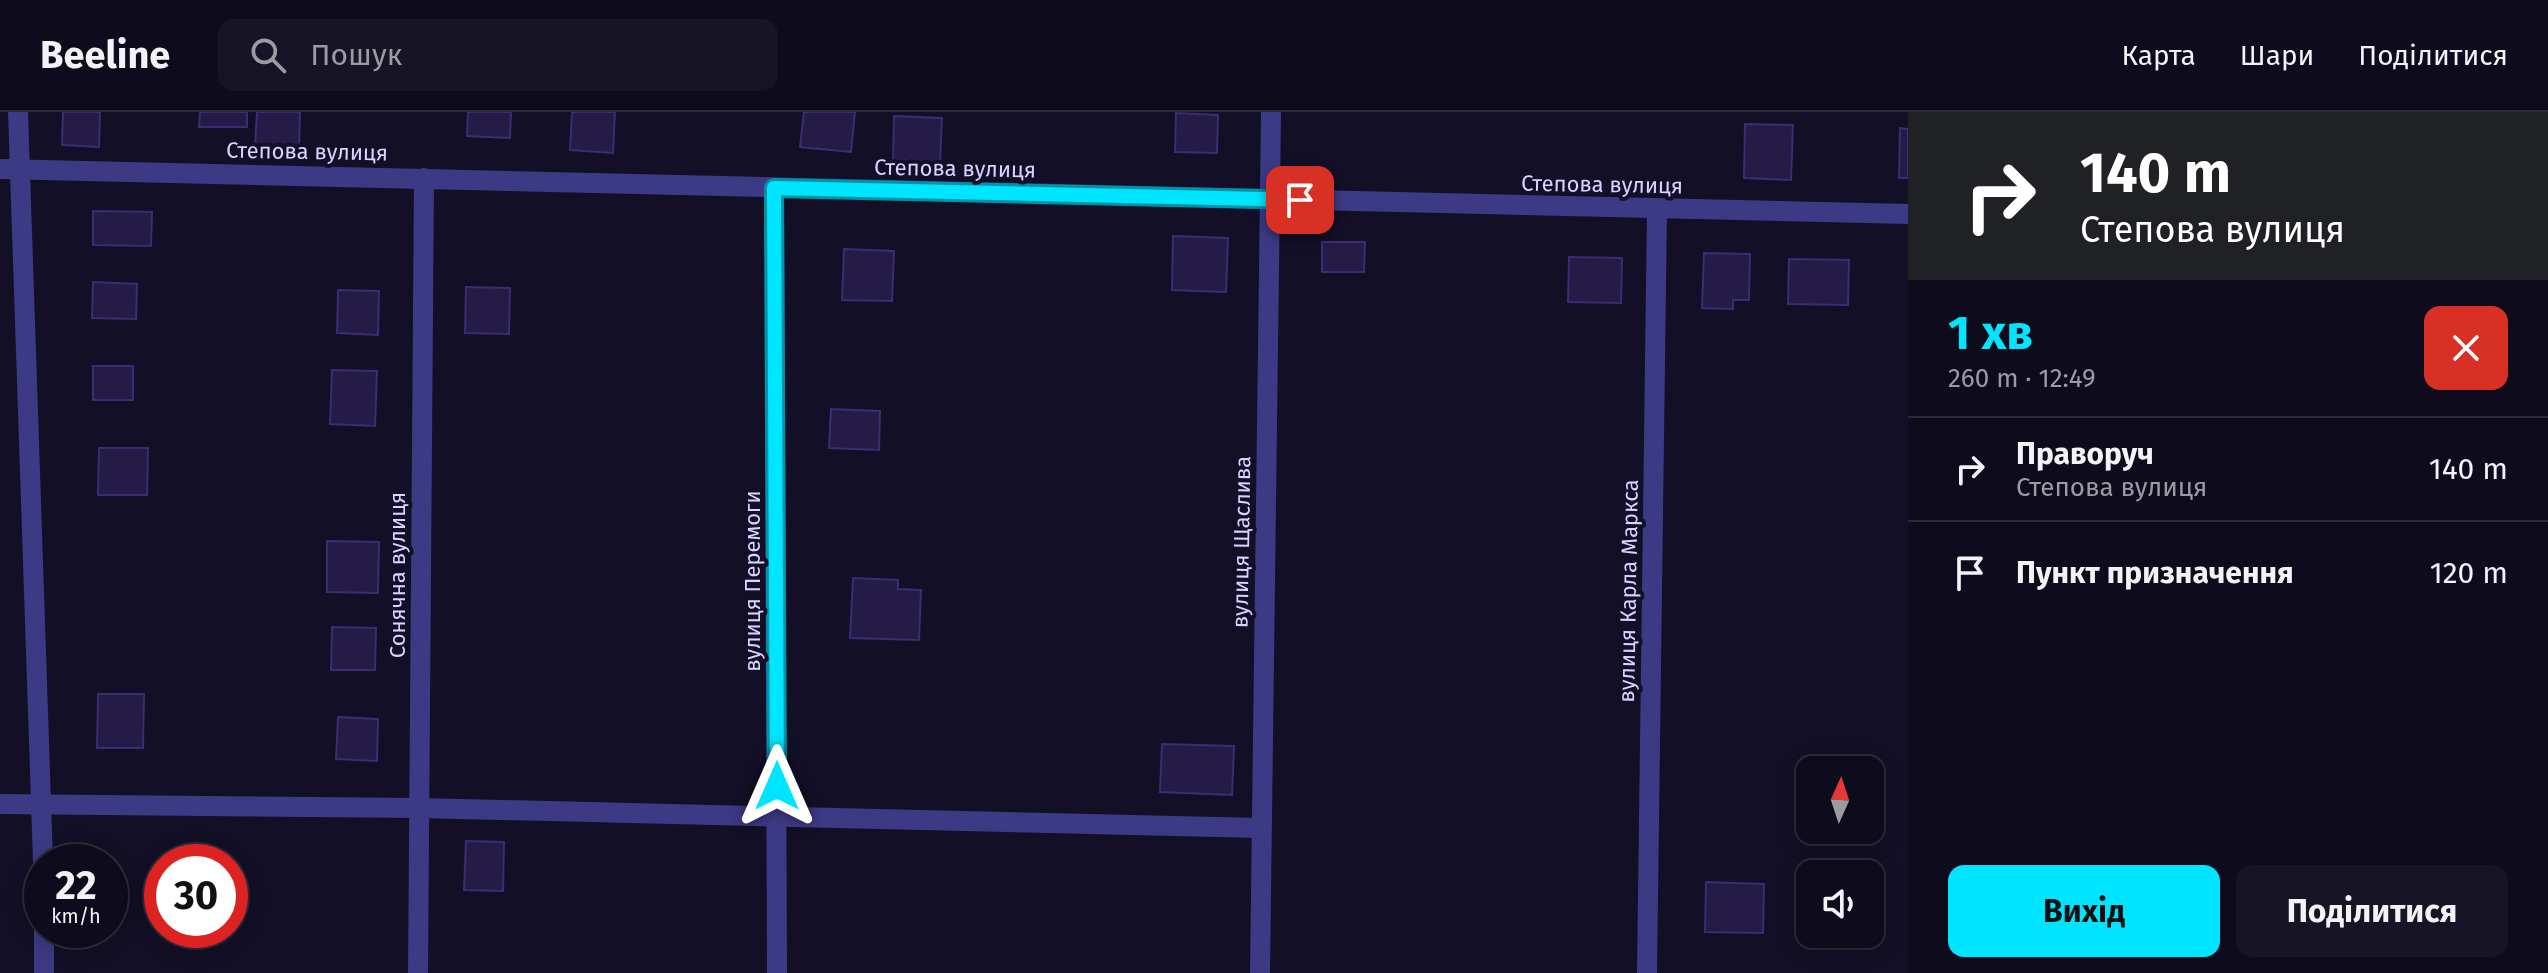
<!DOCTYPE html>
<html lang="uk">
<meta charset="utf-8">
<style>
:root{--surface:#0e0b1c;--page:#171425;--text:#f1f3f6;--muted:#9b9ba3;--line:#2e2b3b;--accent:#00e5ff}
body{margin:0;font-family:"Fira Sans",sans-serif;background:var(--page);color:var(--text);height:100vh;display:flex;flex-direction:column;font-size:30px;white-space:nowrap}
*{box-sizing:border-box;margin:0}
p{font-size:26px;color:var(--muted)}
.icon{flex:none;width:44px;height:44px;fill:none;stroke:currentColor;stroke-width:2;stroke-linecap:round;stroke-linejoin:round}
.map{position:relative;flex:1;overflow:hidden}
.drawer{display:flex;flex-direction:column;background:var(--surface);width:640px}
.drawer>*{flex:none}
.guide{background:#202124;color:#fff;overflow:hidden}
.needle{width:52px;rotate:3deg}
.tools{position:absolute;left:1796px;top:644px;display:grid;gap:16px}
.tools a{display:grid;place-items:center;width:88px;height:88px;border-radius:16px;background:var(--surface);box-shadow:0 4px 20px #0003,0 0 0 2px var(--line);font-size:40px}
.speed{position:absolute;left:24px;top:732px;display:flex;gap:16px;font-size:40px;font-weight:700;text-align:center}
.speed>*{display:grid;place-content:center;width:104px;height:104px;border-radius:50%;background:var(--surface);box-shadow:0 4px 20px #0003,0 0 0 2px var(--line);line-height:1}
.speed small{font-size:20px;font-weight:400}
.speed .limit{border:12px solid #d22;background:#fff;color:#111}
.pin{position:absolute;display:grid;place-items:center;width:68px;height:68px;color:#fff;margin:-34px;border-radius:16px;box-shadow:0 4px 12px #0006}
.me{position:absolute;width:88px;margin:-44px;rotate:0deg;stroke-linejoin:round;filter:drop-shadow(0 0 6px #0008)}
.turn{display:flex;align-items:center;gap:28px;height:168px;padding:0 40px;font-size:36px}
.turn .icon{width:104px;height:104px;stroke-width:2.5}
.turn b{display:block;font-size:56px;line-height:68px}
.round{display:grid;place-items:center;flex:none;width:84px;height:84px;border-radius:16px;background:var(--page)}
.overview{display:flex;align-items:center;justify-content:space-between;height:136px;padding:0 40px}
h1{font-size:48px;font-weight:700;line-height:60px;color:var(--accent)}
.cta{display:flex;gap:16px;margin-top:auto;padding:16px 40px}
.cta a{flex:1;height:92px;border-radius:16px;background:var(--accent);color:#111;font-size:32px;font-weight:700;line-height:92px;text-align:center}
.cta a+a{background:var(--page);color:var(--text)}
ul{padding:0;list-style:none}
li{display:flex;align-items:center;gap:24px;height:104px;padding:0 40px;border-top:2px solid var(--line)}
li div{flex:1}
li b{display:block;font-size:30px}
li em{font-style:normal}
header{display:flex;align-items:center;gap:48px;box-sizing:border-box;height:112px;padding:0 40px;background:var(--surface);border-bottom:2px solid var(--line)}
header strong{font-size:38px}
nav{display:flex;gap:44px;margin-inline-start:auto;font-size:28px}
.search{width:560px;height:72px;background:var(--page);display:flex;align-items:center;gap:20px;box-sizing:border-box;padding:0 28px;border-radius:16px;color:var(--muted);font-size:30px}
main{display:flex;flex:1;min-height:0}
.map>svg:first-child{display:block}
.building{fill:#241b47;stroke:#3b2d73;stroke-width:2}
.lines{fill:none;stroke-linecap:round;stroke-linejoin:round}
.minor{stroke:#3d3a85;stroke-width:20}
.route-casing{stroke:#0095a6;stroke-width:20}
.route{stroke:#00e5ff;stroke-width:14}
.labels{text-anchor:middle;stroke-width:8;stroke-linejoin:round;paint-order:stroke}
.street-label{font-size:22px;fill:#d9d4ff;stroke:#130f26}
</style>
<header>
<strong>Beeline</strong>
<div class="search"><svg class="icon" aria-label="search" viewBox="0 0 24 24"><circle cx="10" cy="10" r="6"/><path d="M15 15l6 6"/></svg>Пошук</div>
<nav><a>Карта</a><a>Шари</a><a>Поділитися</a></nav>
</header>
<main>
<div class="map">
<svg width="1908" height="861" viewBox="0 0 1908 861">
<rect width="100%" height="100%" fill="#130f26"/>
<g class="building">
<polygon points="63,0 100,0 99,35 62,33"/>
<polygon points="200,0 247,0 247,15 199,15"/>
<polygon points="257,0 300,0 299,37 255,35"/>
<polygon points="468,0 511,0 510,26 467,24"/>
<polygon points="572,0 615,0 613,41 570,38"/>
<polygon points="804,0 855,0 851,40 800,35"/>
<polygon points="1176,1 1218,3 1217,41 1175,40"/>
<polygon points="894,4 942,6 940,50 893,48"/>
<polygon points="1745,12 1793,13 1791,68 1744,66"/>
<polygon points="1900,16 1908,17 1908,66 1899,66"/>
<polygon points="93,99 152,100 151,134 93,133"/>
<polygon points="1173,124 1228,126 1226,180 1172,178"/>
<polygon points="1322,130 1365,130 1364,160 1322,160"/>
<polygon points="844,137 894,139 892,189 842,188"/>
<polygon points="1704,141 1750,142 1749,188 1733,188 1733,197 1702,196"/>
<polygon points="1569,145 1622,146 1621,191 1568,190"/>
<polygon points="1789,147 1849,148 1848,193 1788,192"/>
<polygon points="93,170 137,172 136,207 92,206"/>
<polygon points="466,175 510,176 509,222 465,221"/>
<polygon points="338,178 379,179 378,223 337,221"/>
<rect x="93" y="254" width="40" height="34"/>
<polygon points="332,258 377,259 375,314 330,312"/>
<polygon points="831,297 880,299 879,338 829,336"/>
<polygon points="99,336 148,336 147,383 98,383"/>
<polygon points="327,429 379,430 378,481 327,480"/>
<polygon points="853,466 898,468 898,477 921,478 919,528 850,526"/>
<polygon points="332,515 376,516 375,558 331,558"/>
<polygon points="98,582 144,582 143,636 97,636"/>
<polygon points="338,605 378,607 377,649 336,647"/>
<polygon points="1162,632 1234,634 1232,683 1160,680"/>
<polygon points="466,729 504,730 503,779 464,778"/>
<polygon points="1706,770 1764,772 1763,821 1705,820"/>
</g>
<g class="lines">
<g class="minor">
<polyline points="18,0 43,750"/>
<polyline points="0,57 1908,102"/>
<polyline points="774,76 777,861"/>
<polyline points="0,692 419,696 1260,716"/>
<polyline points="44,818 44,861"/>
<polyline points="418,861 424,66"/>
<polyline points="1260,861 1271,0"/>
<polyline points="1647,861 1657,97"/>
</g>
</g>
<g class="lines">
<defs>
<polyline id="route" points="777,674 774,76 1300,88"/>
</defs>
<use href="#route" class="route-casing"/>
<use href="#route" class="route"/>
</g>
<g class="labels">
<g class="street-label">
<text transform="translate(307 39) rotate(1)" y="8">Степова вулиця</text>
<text transform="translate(955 56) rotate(1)" y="8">Степова вулиця</text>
<text transform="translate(1602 72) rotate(1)" y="8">Степова вулиця</text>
<text transform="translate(1241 430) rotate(-89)" y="8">вулиця Щаслива</text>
<text transform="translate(397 463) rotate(-90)" y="8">Сонячна вулиця</text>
<text transform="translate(752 469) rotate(-90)" y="8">вулиця Перемоги</text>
<text transform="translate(1628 479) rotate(-89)" y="8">вулиця Карла Маркса</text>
</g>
</g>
</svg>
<div class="tools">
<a><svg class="needle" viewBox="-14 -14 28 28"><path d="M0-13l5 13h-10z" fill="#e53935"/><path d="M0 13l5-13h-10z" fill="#9b9ba3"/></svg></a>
<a><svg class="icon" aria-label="sound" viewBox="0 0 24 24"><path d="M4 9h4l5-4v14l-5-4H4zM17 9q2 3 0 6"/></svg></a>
</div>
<div class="speed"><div>22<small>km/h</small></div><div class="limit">30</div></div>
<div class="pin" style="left:1300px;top:88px;background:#d93025"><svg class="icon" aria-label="arrive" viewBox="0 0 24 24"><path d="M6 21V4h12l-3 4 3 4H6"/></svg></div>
<svg class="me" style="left:777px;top:674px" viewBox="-20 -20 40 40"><path d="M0-17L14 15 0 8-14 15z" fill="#00e5ff" stroke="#fff" stroke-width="4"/></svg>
</div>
<section class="drawer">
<div class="guide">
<div class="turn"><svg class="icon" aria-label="right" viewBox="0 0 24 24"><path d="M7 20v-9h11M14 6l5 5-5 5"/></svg><div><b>140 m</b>Степова вулиця</div></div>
</div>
<div class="overview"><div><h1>1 хв</h1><p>260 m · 12:49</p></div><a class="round" style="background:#d93025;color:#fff"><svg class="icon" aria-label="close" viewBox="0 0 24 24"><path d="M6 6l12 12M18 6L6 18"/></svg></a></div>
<ul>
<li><svg class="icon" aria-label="right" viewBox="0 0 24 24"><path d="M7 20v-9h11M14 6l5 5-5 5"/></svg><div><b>Праворуч</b><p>Степова вулиця</p></div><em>140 m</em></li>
<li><svg class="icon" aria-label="arrive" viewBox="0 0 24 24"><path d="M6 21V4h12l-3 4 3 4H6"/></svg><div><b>Пункт призначення</b></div><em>120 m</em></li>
</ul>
<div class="cta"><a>Вихід</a><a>Поділитися</a></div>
</section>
</main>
